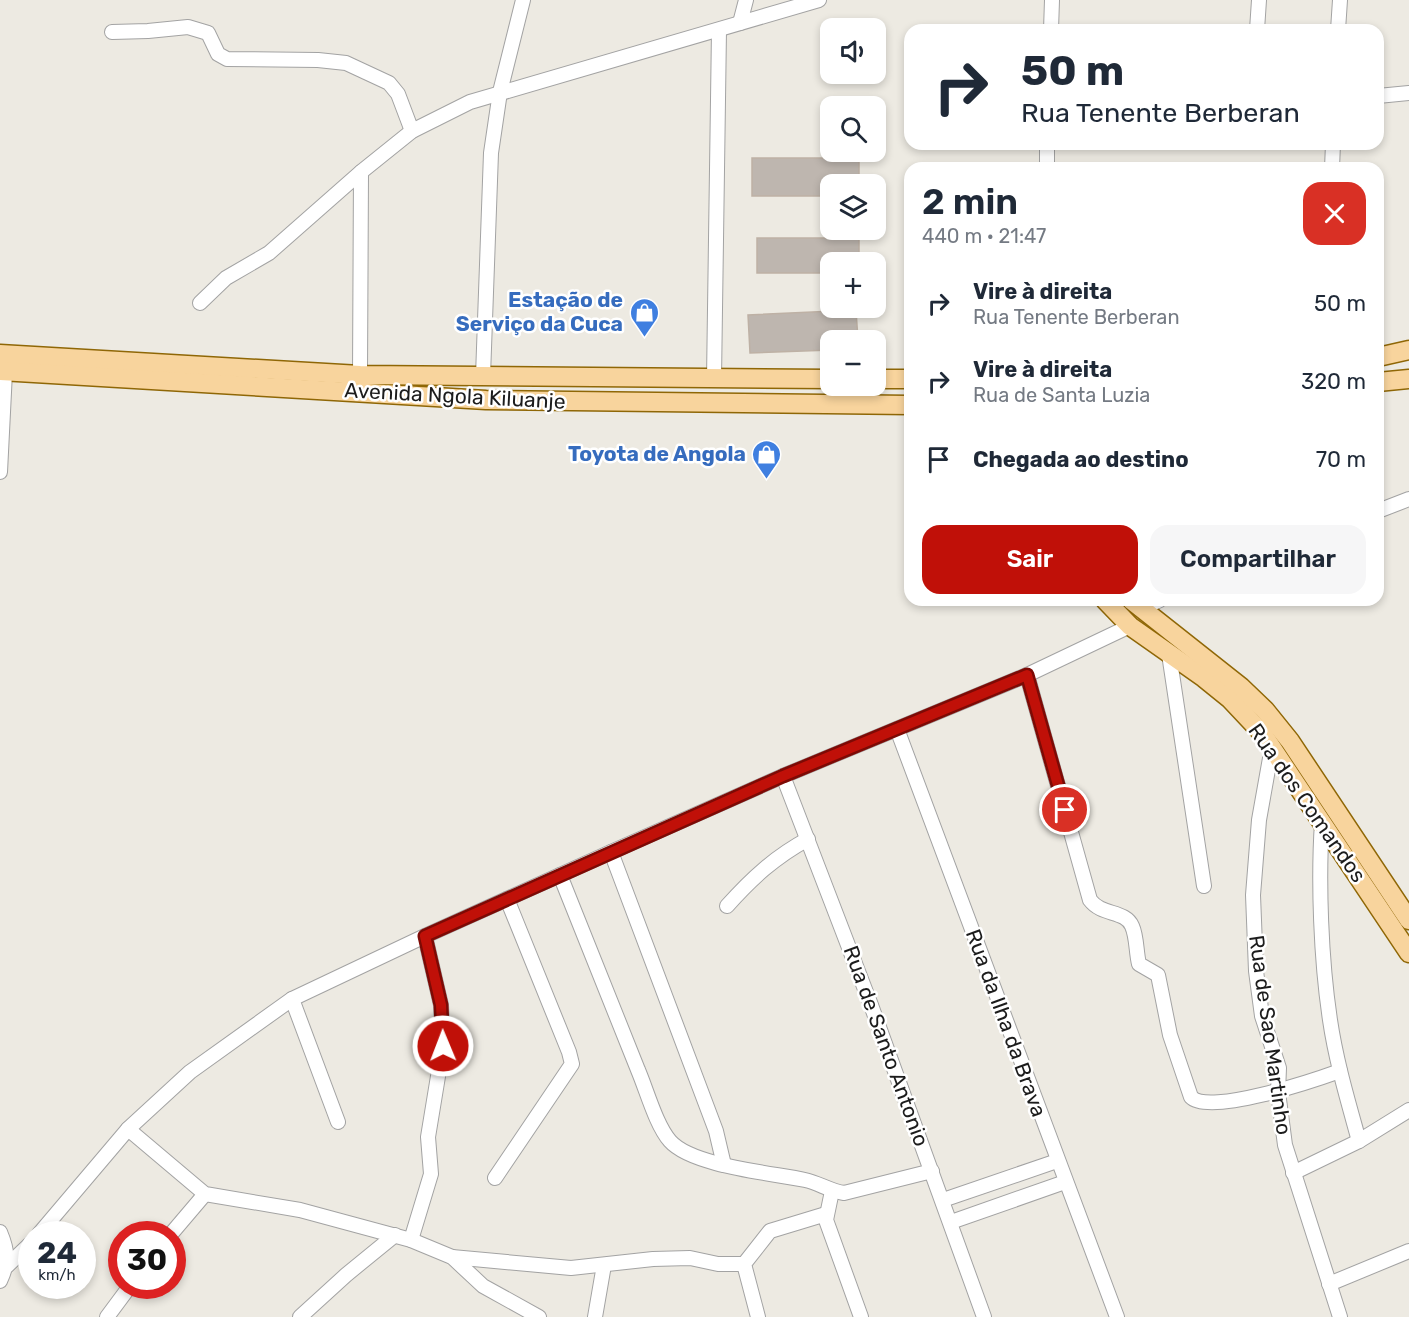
<!DOCTYPE html>
<html lang="pt">
<meta charset="utf-8">
<style>
:root{--surface:#fff;--page:#f6f6f7;--text:#1f2937;--muted:#747a83;--accent:#c01008}
body{margin:0;font-family:Rubik,sans-serif;background:var(--page);color:var(--text);height:100vh;display:flex;flex-direction:column;font-size:22px;white-space:nowrap}
*{box-sizing:border-box;margin:0}
p{font-size:20px;color:var(--muted)}
.icon{flex:none;width:33px;height:33px;fill:none;stroke:currentColor;stroke-width:2;stroke-linecap:round;stroke-linejoin:round}
.map{position:relative;flex:1;overflow:hidden}
.drawer{position:absolute;left:904px;top:162px;width:480px;height:444px;display:flex;flex-direction:column;background:var(--surface);border-radius:18px;box-shadow:0 3px 9px #0003}
.drawer>*{flex:none}
.hud{position:absolute;left:904px;top:24px;width:480px;height:126px;border-radius:18px;box-shadow:0 3px 9px #0003;background:#fff;color:var(--text);overflow:hidden}
.fabs{position:absolute;left:820px;top:18px;display:grid;gap:12px}
.fabs a{display:grid;place-items:center;width:66px;height:66px;border-radius:12px;background:var(--surface);box-shadow:0 3px 9px #0003;font-size:30px}
.speed{position:absolute;left:18px;top:1221px;display:flex;gap:12px;font-size:30px;font-weight:700;text-align:center}
.speed>*{display:grid;place-content:center;width:78px;height:78px;border-radius:50%;background:var(--surface);box-shadow:0 3px 9px #0003;line-height:1}
.speed small{font-size:15px;font-weight:400}
.speed .limit{border:9px solid #d22;background:#fff;color:#111}
.pin{position:absolute;display:grid;place-items:center;width:51px;height:51px;color:#fff;margin:-26px;border:3px solid #fff;border-radius:50%;box-shadow:0 2px 6px #0007}
.me{position:absolute;width:66px;margin:-33px;rotate:359deg;stroke-linejoin:round;filter:drop-shadow(0 0 4px #0008)}
.turn{display:flex;align-items:center;gap:21px;height:126px;padding:0 18px;font-size:27px}
.turn .icon{width:78px;height:78px;stroke-width:2.5}
.turn b{display:block;font-size:42px;line-height:51px}
.round{display:grid;place-items:center;flex:none;width:63px;height:63px;border-radius:18px;background:var(--page)}
.overview{display:flex;align-items:center;justify-content:space-between;height:102px;padding:0 18px}
h1{font-size:36px;font-weight:600;line-height:45px}
.primary-button{display:flex;gap:12px;margin-top:auto;padding:12px 18px}
.primary-button a{flex:1;height:69px;border-radius:18px;background:var(--accent);color:#fff;font-size:24px;font-weight:600;line-height:69px;text-align:center}
.primary-button a+a{background:var(--page);color:var(--text)}
ul{padding:0;list-style:none}
li{display:flex;align-items:center;gap:18px;height:78px;padding:0 18px}
li div{flex:1}
li b{display:block;font-size:22px}
li em{font-style:normal}
.map>svg:first-child{display:block}
.building{fill:#beb6af;stroke:#beb1a5;stroke-width:1.5}
.lines{fill:none;stroke-linecap:round;stroke-linejoin:round}
.minor-casing{stroke:#a3a3a3;stroke-width:16}
.major-casing{stroke:#8f6706;stroke-width:21}
.minor{stroke:#fff;stroke-width:14}
.major{stroke:#f8d49d;stroke-width:18}
.route-casing{stroke:#7d0a05;stroke-width:15}
.route{stroke:#c01008;stroke-width:10}
.labels{text-anchor:middle;stroke-width:5;stroke-linejoin:round;paint-order:stroke}
.shop-label{font-size:21px;font-weight:bold;fill:#366cbe;stroke:#fff;text-anchor:end}
.street-label{font-size:21px;fill:#1c1c1c;stroke:#fff}
</style>
<div class="map">
<svg width="1409" height="1317" viewBox="0 0 1409 1317">
<rect width="100%" height="100%" fill="#edeae2"/>
<g class="building">
<polygon points="752,158 859,158 859,184 831,184 831,196 752,196"/>
<polygon points="757,238 859,238 859,262 831,262 831,273 757,273"/>
<polygon points="856,310 858,340 831,340 831,350 750,353 748,315"/>
</g>
<g class="lines">
<defs>
<g id="minor">
<polyline points="740,23 746,0"/>
<polyline points="1051,30 1052,0"/>
<polyline points="1257,30 1259,0"/>
<polyline points="1338,30 1340,0"/>
<polyline points="112,32 148,31 188,27 208,33 218,54 227,59 318,60 346,63 389,83 398,94 412,131"/>
<polyline points="1378,96 1409,93"/>
<polyline points="1047,168 1047,144"/>
<polyline points="1332,168 1333,144"/>
<polyline points="200,303 226,278 269,253 361,172"/>
<polyline points="360,375 361,172 412,131 470,102 819,0"/>
<polyline points="483,376 491,153 500,92 523,0"/>
<polyline points="714,379 719,30"/>
<polyline points="0,472 5,372"/>
<polyline points="1378,511 1409,499"/>
<polyline points="1140,609 1160,600"/>
<polyline points="1169,654 1204,886"/>
<path d="M1027,675L1090,900C1102,916 1125,910 1132,926C1137,937 1136,952 1139,964L1158,975L1170,1035L1191,1097C1209,1116 1315,1080 1340,1071"/>
<polyline points="897,729 1117,1317"/>
<polyline points="1272,747 1259,820 1253,895 1256,971 1262,1016 1279,1068 1278,1092 1285,1145 1340,1317"/>
<polyline points="783,776 871,1005 984,1317"/>
<path d="M1322,822C1318,882 1321,960 1330,1020C1336,1061 1348,1101 1359,1141"/>
<polyline points="611,852 716,1131 724,1165"/>
<path d="M560,875C586,940 612,1005 638,1070C647,1091 656,1125 670,1141C692,1166 772,1173 805,1180C819,1183 830,1191 844,1193L932,1171"/>
<path d="M727,906C752,878 775,857 808,839"/>
<polyline points="292,999 338,1122"/>
<polyline points="128,1129 205,1194 300,1210 411,1240 452,1257 483,1286 539,1317"/>
<polyline points="1293,1173 1359,1141 1409,1110"/>
<polyline points="495,1178 572,1064 569,1052 507,899"/>
<polyline points="832,1191 826,1220 861,1317"/>
<polyline points="943,1200 1057,1161"/>
<polyline points="951,1222 1065,1182"/>
<path d="M0,1232C8,1251 9,1262 0,1281"/>
<polyline points="39,1234 128,1129 190,1072 292,999 425,936 611,852 783,776 1027,675 1130,626"/>
<polyline points="171,1234 205,1194"/>
<polyline points="411,1240 431,1174 428,1137 443,1046 441,1005 425,936"/>
<polyline points="452,1257 571,1268 653,1259 690,1258 718,1264 744,1264"/>
<polyline points="7,1266 32,1242"/>
<polyline points="1329,1284 1409,1251"/>
<polyline points="107,1317 130,1286"/>
<polyline points="300,1317 346,1275 395,1235"/>
<polyline points="595,1317 604,1265"/>
<polyline points="758,1317 744,1264 770,1231 826,1214"/>
</g>
<g id="major">
<polyline points="0,354 360,375 831,379"/>
<polyline points="1378,357 1409,350"/>
<polyline points="0,371 486,400 910,405"/>
<polyline points="876,379 910,379"/>
<polyline points="1378,382 1409,379"/>
<polyline points="1105,600 1130,626 1204,678 1230,699 1262,733 1409,953"/>
<polyline points="1131,600 1241,687 1265,710 1290,741 1409,920"/>
</g>
</defs>
<use href="#minor" class="minor-casing"/>
<use href="#major" class="major-casing"/>
<use href="#minor" class="minor"/>
<use href="#major" class="major"/>
</g>
<g class="lines">
<defs>
<polyline id="route" points="443,1046 441,1005 425,936 783,776 1027,675 1065,810"/>
</defs>
<use href="#route" class="route-casing"/>
<use href="#route" class="route"/>
</g>
<defs>
<symbol id="shop-pin" viewBox="-11 -11 22 30"><path d="M0 17L-7.5 6A9.5 9.5 0 1 1 7.5 6Z" fill="#3f7fe0" stroke="#fff"/><path d="M-5-2.5h2.3a2.7 3.5 0 0 1 5.4 0H5L5.5 6h-11ZM-1.5-2.5h3a1.5 2.3 0 0 0-3 0Z" fill="#fff"/></symbol>
</defs>
<g fill-rule="evenodd">
<use href="#shop-pin" x="628" y="296" width="33" height="45"/>
<use href="#shop-pin" x="750" y="438" width="33" height="45"/>
</g>
<g class="labels">
<g class="shop-label">
<text x="623" y="307">Estação de<tspan x="623" dy="24">Serviço da Cuca</tspan></text>
<text x="746" y="461">Toyota de Angola</text>
</g>
<g class="street-label">
<text transform="translate(455 396) rotate(3)" y="7">Avenida Ngola Kiluanje</text>
<text transform="translate(1307 803) rotate(55)" y="7">Rua dos Comandos</text>
<text transform="translate(1006 1023) rotate(70)" y="7">Rua da Ilha da Brava</text>
<text transform="translate(1270 1035) rotate(82)" y="7">Rua de Sao Martinho</text>
<text transform="translate(886 1046) rotate(70)" y="7">Rua de Santo Antonio</text>
</g>
</g>
</svg>
<div class="fabs">
<a><svg class="icon" aria-label="sound" viewBox="0 0 24 24"><path d="M4 9h4l5-4v14l-5-4H4zM17 9q2 3 0 6"/></svg></a>
<a><svg class="icon" aria-label="search" viewBox="0 0 24 24"><circle cx="10" cy="10" r="6"/><path d="M15 15l6 6"/></svg></a>
<a><svg class="icon" aria-label="layers" viewBox="0 0 24 24"><path d="M12 4l9 5-9 5-9-5zM3 14l9 5 9-5"/></svg></a>
<a>+</a>
<a>−</a>
</div>
<div class="speed"><div>24<small>km/h</small></div><div class="limit">30</div></div>
<div class="pin" style="left:1065px;top:810px;background:#d93025"><svg class="icon" aria-label="arrive" viewBox="0 0 24 24"><path d="M6 21V4h12l-3 4 3 4H6"/></svg></div>
<svg class="me" style="left:443px;top:1046px" viewBox="-20 -20 40 40"><circle r="17" fill="#c01008" stroke="#fff" stroke-width="3"/><path d="M0-11L8 9 0 5-8 9z" fill="#fff"/></svg>
<div class="hud">
<div class="turn"><svg class="icon" aria-label="right" viewBox="0 0 24 24"><path d="M7 20v-9h11M14 6l5 5-5 5"/></svg><div><b>50 m</b>Rua Tenente Berberan</div></div>
</div>
<section class="drawer">
<div class="overview"><div><h1>2 min</h1><p>440 m · 21:47</p></div><a class="round" style="background:#d93025;color:#fff"><svg class="icon" aria-label="close" viewBox="0 0 24 24"><path d="M6 6l12 12M18 6L6 18"/></svg></a></div>
<ul>
<li><svg class="icon" aria-label="right" viewBox="0 0 24 24"><path d="M7 20v-9h11M14 6l5 5-5 5"/></svg><div><b>Vire à direita</b><p>Rua Tenente Berberan</p></div><em>50 m</em></li>
<li><svg class="icon" aria-label="right" viewBox="0 0 24 24"><path d="M7 20v-9h11M14 6l5 5-5 5"/></svg><div><b>Vire à direita</b><p>Rua de Santa Luzia</p></div><em>320 m</em></li>
<li><svg class="icon" aria-label="arrive" viewBox="0 0 24 24"><path d="M6 21V4h12l-3 4 3 4H6"/></svg><div><b>Chegada ao destino</b></div><em>70 m</em></li>
</ul>
<div class="primary-button"><a>Sair</a><a>Compartilhar</a></div>
</section>
</div>
